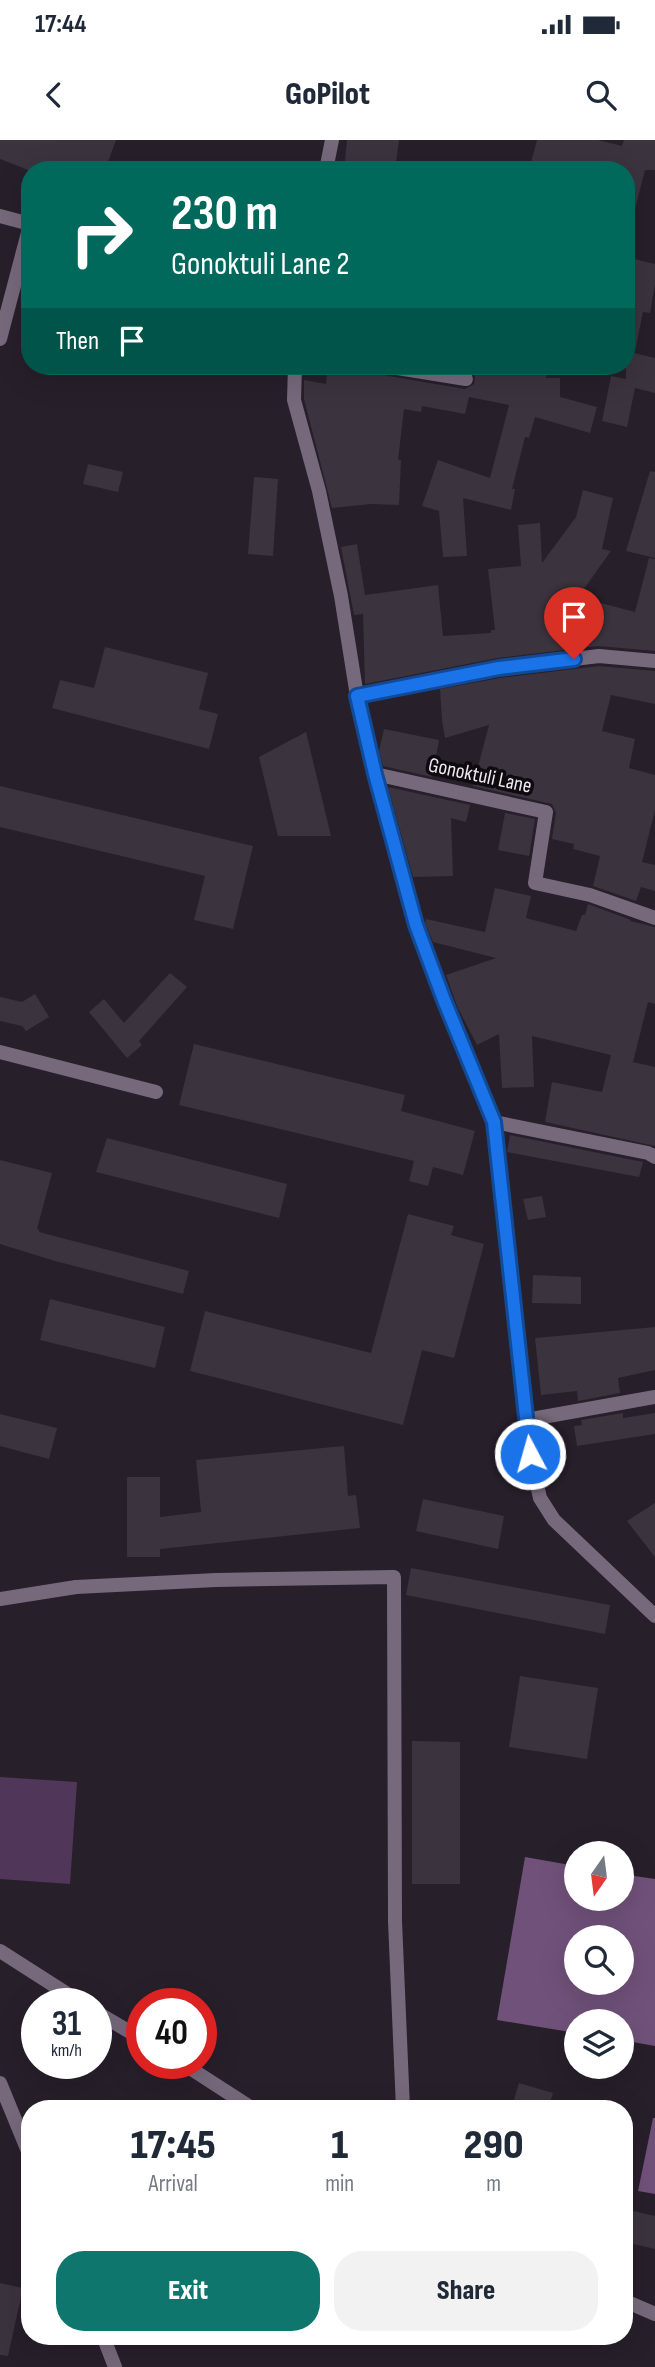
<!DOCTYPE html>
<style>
:root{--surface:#fff;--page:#f2f2f3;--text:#1f2937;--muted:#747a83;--accent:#0f766e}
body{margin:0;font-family:"Sofia Sans Condensed",sans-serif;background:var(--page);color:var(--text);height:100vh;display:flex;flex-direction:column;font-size:26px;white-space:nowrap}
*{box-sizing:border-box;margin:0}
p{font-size:23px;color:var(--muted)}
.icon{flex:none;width:38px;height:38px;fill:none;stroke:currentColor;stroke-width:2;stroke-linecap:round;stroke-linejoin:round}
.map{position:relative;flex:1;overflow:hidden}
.side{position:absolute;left:21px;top:1960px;width:612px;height:245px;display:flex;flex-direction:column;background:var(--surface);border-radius:28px;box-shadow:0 7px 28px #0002}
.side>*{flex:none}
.banner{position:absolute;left:21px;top:21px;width:614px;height:214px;border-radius:28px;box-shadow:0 7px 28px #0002;background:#00695c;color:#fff;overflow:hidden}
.needle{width:46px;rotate:194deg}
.controls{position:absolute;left:564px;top:1701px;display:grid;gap:14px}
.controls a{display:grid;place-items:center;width:70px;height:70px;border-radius:50%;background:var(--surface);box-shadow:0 7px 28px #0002;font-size:35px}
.speed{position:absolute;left:21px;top:1848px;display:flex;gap:14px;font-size:35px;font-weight:700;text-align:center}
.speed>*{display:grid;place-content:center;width:91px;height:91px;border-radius:50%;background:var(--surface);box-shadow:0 7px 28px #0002;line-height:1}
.speed small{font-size:18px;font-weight:400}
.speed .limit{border:10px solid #d22;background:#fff;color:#111}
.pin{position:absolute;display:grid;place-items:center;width:60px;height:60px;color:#fff;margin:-72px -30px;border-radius:50% 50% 50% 0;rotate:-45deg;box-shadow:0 0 7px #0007}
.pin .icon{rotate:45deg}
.me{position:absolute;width:77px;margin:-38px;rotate:354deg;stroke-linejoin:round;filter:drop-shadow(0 0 5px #0008)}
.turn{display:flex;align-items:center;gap:24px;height:147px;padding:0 35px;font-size:32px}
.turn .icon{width:91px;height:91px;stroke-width:2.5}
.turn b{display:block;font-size:49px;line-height:60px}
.then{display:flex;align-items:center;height:66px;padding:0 35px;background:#0003;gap:14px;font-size:26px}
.eta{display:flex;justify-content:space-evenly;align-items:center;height:119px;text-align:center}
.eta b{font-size:42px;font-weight:800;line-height:49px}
.button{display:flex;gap:14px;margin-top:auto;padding:14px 35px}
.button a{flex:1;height:80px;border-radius:28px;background:var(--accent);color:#fff;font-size:28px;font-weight:800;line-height:80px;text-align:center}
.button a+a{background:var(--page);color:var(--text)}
.status{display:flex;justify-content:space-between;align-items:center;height:49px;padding:0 35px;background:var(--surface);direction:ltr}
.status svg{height:19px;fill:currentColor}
header{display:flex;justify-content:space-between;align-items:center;height:91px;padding:0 35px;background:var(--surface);font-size:32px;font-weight:800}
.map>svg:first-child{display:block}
.green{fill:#503759}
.water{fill:#70517a;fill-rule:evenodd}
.building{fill:#3b333e}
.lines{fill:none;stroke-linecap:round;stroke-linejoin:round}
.pedestrian{stroke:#77697c;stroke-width:14}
.minor{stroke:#77697c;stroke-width:14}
.tertiary{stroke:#77697c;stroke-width:14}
.route-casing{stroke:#114b97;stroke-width:18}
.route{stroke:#1a73e8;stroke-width:12}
.labels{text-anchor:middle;stroke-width:7;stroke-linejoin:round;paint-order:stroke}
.street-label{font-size:21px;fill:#efe9f0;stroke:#0e0a0f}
</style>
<div class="status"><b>17:44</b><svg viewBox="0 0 49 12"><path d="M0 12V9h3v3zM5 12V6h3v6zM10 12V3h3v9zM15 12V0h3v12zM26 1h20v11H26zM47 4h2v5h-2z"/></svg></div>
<header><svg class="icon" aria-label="back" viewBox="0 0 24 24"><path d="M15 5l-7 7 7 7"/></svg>GoPilot<svg class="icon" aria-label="search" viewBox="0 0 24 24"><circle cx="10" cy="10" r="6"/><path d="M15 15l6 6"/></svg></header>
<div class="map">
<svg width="655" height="2227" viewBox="0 0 655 2227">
<rect width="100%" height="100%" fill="#271f2a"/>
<polygon class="green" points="0,1637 77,1642 70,1744 0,1739"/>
<g class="water">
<path d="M525,1717L576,1726V1759H621V1734L655,1739V1906L621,1900V1881H576V1893L497,1880ZM576,1797H621V1843H576Z"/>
<polygon points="653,1978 655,1978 655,2054 638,2051"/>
</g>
<g class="building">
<polygon points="0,0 116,0 105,30 28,30 0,19"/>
<polygon points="347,0 399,0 395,30 344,30"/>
<polygon points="537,0 598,0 622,6 624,0 655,0 655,30 645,30 633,77 626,76 626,30 529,30"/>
<polygon points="626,117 655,124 655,144 650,173 643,172 635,211 626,210"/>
<polygon points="626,211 655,218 655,253 635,248 627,287 602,281 611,236 626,239"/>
<polygon points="328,226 376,226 378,233 383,235 465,249 474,244 475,236 473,232 444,226 547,226 546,238 560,238 560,257 597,267 590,293 535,277 529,298 525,297 512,349 515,349 511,370 463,358 467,416 443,417 439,371 422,366 438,320 490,338 509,265 469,257 465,274 422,266 421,272 404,269 398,320 401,320 399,365 371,364 332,368 304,259 304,240 326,244"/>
<polygon points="88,324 123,332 118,352 83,344"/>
<polygon points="650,331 655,332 655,418 626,411"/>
<polygon points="254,337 278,339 273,416 248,414"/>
<polygon points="583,350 613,358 602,409 611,411 578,457 635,472 649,418 655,419 655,511 598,506 498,518 365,544 363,474 354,475 341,407 357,404 365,455 438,445 443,496 491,493 491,490 495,490 488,429 521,426 518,385 540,383 542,423 576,377"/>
<polygon points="105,507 208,533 199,569 218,574 209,609 52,568 60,540 94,548"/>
<polygon points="599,526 655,531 655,564 611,555 602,591 635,599 629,628 655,635 655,670 642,722 655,725 655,751 641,747 636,761 593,746 600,716 573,709 574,704 552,699 556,673 552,664 473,646 489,585 445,598 442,580 440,549 500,538"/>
<polygon points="384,589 439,600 432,637 383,626 379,611"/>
<polygon points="306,592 331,696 278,696 259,617"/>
<polygon points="0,646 253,706 233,789 194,780 205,736 0,687"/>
<polygon points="388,647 470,665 466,682 451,678 453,736 413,737"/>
<polygon points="505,673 535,679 529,716 498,710"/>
<polygon points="495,748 531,756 526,778 576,791 582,775 585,775 588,764 631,780 630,781 655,787 655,864 648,862 633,922 655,927 655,1006 545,982 552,942 602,952 611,915 532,896 534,947 502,948 499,894 477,905 457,866 446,835 496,818 433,802 425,783 426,779 485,792"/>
<polygon points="170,833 187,847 139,901 142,905 127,918 89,872 104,859 124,883"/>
<polygon points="35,854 49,877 26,891 22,886 0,881 0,857 22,862"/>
<polygon points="194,904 405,955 401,971 475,991 463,1035 433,1027 428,1046 409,1041 414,1021 179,965"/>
<polygon points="510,995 643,1022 639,1037 507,1012"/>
<polygon points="107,998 287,1044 279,1078 96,1032"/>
<polygon points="0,1020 52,1033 37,1089 39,1090 39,1092 189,1131 183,1154 55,1121 0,1104"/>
<polygon points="542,1056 546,1077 528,1080 523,1059"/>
<polygon points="408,1074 454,1086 451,1095 484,1104 454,1218 422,1210 403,1285 190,1231 205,1171 371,1213"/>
<polygon points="533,1135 581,1137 581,1164 532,1163"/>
<polygon points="50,1159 165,1187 155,1228 40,1200"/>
<polygon points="655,1187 655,1230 618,1238 620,1253 578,1261 577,1251 541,1255 535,1198"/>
<polygon points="623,1273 623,1278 655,1273 655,1294 577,1306 574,1286 582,1285 581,1280"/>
<polygon points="0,1274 57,1288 49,1319 0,1306"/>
<polygon points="344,1306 348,1356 356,1355 360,1388 160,1409 160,1417 127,1417 127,1337 160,1337 160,1377 201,1372 196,1320"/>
<polygon points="423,1359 504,1376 498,1409 416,1391"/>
<polygon points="655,1363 655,1417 627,1381"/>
<polygon points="411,1428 610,1465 605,1494 406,1455"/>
<polygon points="520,1536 598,1548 587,1619 509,1607"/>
<polygon points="412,1601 460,1602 460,1744 412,1744"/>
<polygon points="519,1943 553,1953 548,1969 511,1969"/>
<polygon points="625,2069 655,2076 655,2109 625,2102"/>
<polygon points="0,2143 23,2148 8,2216 0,2215"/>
</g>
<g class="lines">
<polyline class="pedestrian" points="0,912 156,952"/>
<g class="minor">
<polyline points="385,226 466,239"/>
<polyline points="357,556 499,528 599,516 655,521"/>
<polyline points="375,634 546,672 535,743 590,755 655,778"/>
<polyline points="494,982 648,1013 655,1017"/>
<polyline points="526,1280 655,1257"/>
<polyline points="0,1459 76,1447 216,1440 394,1437 395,1781 403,1969"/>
<polyline points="0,1811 83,1864"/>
<polyline points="96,1872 142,1899"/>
<polyline points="182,1923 253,1969"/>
<polyline points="0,1943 30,2016"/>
<polyline points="625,2161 655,2174"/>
<polyline points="103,2196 115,2227"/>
</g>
<g class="tertiary">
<polyline points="326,30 332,0"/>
<polyline points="0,76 30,84"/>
<polyline points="0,199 30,85"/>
<polyline points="295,226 294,260 319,351 341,456 357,556 375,634 416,785 444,860 494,982 530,1314 540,1358 554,1380 655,1476"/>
</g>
</g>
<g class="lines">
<defs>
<polyline id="route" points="530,1314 494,982 444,860 416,785 375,634 357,556 499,528 574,519"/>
</defs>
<use href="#route" class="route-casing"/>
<use href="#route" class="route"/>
</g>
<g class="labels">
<g class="street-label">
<text transform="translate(480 635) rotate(12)" y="7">Gonoktuli Lane</text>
</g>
</g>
</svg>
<div class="controls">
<a><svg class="needle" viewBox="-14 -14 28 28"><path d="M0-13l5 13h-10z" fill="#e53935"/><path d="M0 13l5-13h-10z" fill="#747a83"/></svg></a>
<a><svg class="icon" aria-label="search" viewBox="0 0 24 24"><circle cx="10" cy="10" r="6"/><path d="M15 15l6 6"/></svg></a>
<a><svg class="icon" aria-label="layers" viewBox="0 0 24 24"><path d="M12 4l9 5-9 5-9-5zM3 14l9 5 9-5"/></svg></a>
</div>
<div class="speed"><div>31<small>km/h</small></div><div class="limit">40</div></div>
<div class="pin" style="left:574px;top:519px;background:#d93025"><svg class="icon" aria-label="arrive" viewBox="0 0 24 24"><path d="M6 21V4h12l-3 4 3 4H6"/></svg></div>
<svg class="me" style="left:530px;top:1314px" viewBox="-20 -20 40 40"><circle r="17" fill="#1a73e8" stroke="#fff" stroke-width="3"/><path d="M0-11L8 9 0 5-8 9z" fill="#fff"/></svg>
<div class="banner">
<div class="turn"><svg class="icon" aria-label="right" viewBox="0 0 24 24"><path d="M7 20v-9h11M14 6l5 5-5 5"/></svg><div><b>230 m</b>Gonoktuli Lane 2</div></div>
<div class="then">Then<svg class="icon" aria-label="arrive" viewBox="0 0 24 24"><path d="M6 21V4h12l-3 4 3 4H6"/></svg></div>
</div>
<section class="side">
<div class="eta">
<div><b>17:45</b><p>Arrival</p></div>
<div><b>1</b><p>min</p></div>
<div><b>290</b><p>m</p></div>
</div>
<div class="button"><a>Exit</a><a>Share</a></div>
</section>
</div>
